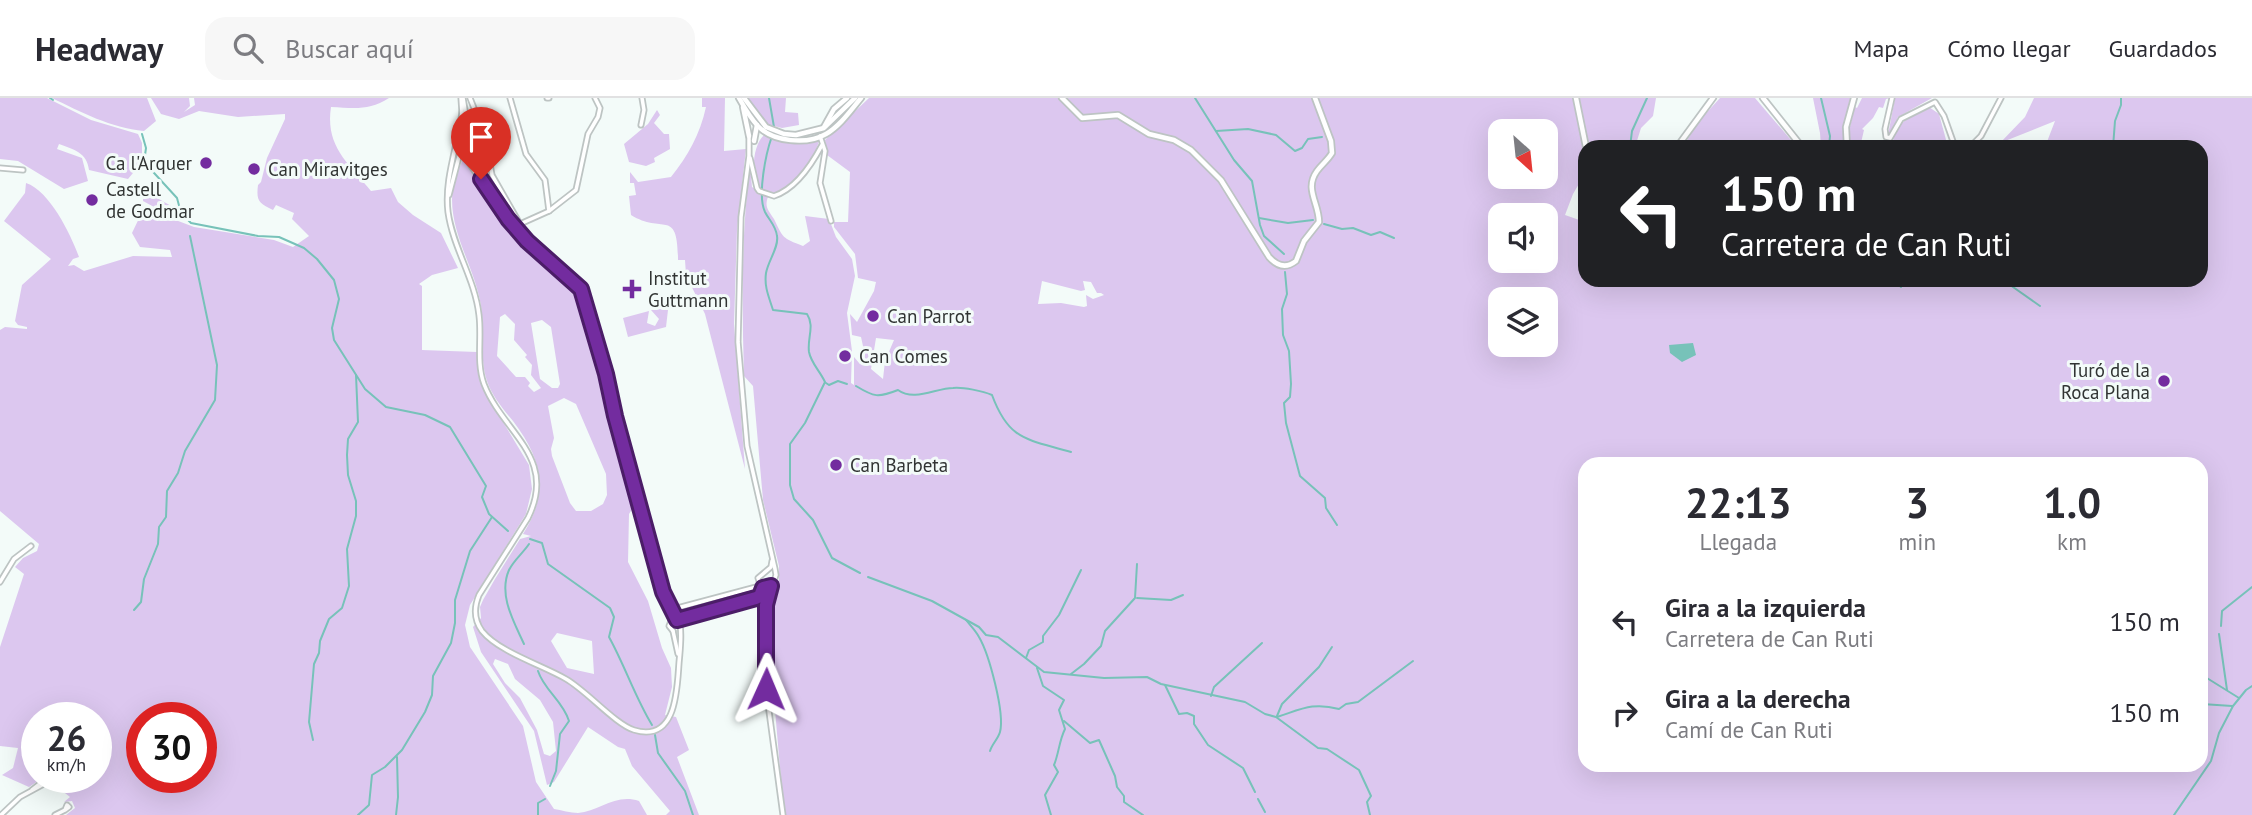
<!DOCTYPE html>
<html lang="es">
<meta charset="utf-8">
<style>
:root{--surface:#fff;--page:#f7f7f7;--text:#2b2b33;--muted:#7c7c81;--line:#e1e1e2}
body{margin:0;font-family:"PT Sans",sans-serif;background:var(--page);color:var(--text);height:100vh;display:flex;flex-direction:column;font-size:26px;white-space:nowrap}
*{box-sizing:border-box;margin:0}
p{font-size:23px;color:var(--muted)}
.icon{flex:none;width:38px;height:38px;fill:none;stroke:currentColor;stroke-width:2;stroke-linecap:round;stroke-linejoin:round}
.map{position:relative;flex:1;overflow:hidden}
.drawer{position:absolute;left:1578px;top:359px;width:630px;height:315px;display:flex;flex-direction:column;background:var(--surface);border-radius:21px;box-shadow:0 7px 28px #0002}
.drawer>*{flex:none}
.hud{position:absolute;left:1578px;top:42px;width:630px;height:147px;border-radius:21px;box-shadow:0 7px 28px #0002;background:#202124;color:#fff;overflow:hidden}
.needle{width:46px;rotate:153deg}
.controls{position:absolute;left:1488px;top:21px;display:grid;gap:14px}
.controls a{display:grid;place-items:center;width:70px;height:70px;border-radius:14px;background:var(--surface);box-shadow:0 7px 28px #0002;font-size:35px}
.speed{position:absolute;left:21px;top:604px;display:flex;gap:14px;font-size:35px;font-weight:700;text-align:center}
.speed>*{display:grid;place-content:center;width:91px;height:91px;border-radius:50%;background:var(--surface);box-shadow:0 7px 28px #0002;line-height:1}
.speed small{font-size:18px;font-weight:400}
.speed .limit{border:10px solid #d22;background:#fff;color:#111}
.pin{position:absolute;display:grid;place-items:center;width:60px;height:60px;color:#fff;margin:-72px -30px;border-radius:50% 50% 50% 0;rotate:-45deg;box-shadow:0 0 7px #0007}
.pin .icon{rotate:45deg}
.me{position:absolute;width:77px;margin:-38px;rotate:1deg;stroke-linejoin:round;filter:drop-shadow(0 0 5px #0008)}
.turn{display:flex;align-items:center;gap:24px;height:147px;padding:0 28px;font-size:32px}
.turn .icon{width:91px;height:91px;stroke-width:2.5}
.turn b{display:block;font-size:49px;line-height:60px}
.eta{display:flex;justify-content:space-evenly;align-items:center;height:119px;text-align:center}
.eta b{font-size:42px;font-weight:800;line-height:49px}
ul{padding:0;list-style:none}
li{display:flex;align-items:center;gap:21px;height:91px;padding:0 28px}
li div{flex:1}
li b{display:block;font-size:26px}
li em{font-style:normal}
header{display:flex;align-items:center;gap:42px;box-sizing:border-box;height:98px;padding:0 35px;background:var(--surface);border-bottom:2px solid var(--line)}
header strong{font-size:33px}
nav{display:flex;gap:38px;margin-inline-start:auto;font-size:24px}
.search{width:490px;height:63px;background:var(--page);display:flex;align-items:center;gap:18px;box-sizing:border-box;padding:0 24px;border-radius:21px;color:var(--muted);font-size:26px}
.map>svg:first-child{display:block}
.green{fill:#dcc7ef;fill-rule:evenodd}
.water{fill:#77c2b9}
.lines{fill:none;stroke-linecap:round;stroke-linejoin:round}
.stream{stroke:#77c2b9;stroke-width:2}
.minor-casing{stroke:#bdc4c3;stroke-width:7}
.tertiary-casing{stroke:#bdc4c3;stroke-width:8}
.minor{stroke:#fff;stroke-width:3.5}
.tertiary{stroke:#fff;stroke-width:4.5}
.route-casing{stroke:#4b1d67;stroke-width:18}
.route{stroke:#732c9f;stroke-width:12}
.poi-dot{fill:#732c9f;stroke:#f3fbf9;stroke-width:2.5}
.labels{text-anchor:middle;stroke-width:6;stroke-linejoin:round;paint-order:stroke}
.poi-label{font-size:19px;fill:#313433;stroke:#f3fbf9;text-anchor:start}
</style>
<header>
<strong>Headway</strong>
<div class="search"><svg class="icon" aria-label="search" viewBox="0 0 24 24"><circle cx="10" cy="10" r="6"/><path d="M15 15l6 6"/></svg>Buscar aquí</div>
<nav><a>Mapa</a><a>Cómo llegar</a><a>Guardados</a></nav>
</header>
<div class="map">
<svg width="2252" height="717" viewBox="0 0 2252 717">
<rect width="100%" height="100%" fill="#f3fbf9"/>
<g class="green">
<path d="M0,0H47L91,22L138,36L142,45V64L128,81L89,72C87,54 74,52 59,46L57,51L82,60L88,83L64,91L18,63L0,61Z"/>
<path d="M52,0H147L156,23L144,33C111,30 81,14 52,0Z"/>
<path d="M151,0H189L190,8L184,14L195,7L194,0H389C369,13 354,10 331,9C325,48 348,65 371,93L391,90L398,104L413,117L441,135L458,170L432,177L419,186L422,188V252L477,254L478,276L483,291L529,367L532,391L526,416L470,507L465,527L470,549L523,628L536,684L554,711C561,712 571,715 578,715C599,713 616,695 639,703L647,717H66L75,710L72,703L64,704L70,699L51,684L48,685L41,681L29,689L2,677L13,670L18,650L0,648V549L24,476L15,469L23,460L37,453L39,446L0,413V232L5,229L27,231V229L18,227L15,223L22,187L51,161L4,123L25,95L26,85C50,93 71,137 79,159L73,161L68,168L74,167L84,173L133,158L172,159L170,152L140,149L132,135L144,110L194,129L274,142L293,149L309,138L292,121L294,115L276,107L273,112C259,105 256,103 258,87L261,84L267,60L285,21V16L238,19L199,13L179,21L161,16ZM37,620H96V679H37ZM142,620H201V679H142Z"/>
<path d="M702,0H725L724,53L746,51L737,132L734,226L745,371L705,216L686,177L685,162H678C678,109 663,137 631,117L629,98L636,97L634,85H630V74L638,84L671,79C688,58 700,36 706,9H702Z"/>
<polygon points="748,0 786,0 785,14 798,15 799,27 782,30 766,26"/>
<path d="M869,0H1656L1653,18L1641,30L1635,49H1586L1585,86L1583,79L1573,96L1565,117L1585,124L1586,182H2202V49H2045L2055,23L2000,45L2025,19L2034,0H2252V717H784L774,600L771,505L779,488V468L763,402L753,288L744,278C742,208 741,138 750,68L752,89L768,99C764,109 769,113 774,121C783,140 782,140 803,148L810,143L805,118L829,121L836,139L852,161L855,178L847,215L852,253L851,285L854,287V259L860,266L865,257L861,239L852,237L850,216L857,224L874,193L876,184L858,180L855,156L834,129V124H848L850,74L827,57L825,42ZM1500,33H1545V79H1500ZM1500,117H1545V163H1500ZM1042,183L1081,193L1085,192L1083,183L1091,184L1097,195H1101L1104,197L1093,201L1086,197L1087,208L1084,209L1061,205L1038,206ZM1500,201H1545V247H1500ZM876,240L894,242L885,263L883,281L871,271ZM1586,366H2202V667H1586Z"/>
<polygon points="1720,0 1755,0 1797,49 1683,49 1698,24"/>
<polygon points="1813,0 1851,0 1843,34 1844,49 1821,49 1820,35"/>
<polygon points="1862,0 1891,0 1886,1 1883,10 1879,9 1873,20 1862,31 1864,32 1860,49 1849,49 1849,32 1855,9 1857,10"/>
<polygon points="1895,0 1932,0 1898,19 1891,36 1888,37"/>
<path d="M1929,9L1939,16L1948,49H1894C1889,27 1913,17 1929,9Z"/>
<polygon points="657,12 660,17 654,25 664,36 669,36 670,51 654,60 655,64 646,68 629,64 624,46 648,26"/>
<path d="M764,37L790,44L819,43C815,60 794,87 778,95L759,92C751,78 752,48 764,37Z"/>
<path d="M463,60L476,82L477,89L523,147L567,185L581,205L599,263L636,405L629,416L628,464L648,503L662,550L671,570L672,589L665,617L676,619L689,652L677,659L699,717H666L670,713L632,668L625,651L618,649L588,629L554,684L547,687L534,633L481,554L473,529L481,520L480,509L483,502L495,481L520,441L531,438L523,436C550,394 542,361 513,323C503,311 492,298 487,283C479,259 485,233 481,208C475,167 444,128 454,84C456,75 461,68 463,60ZM505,216L515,226L514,242L527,257L525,259L532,267L531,277L541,290L534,294L528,288L530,285L525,279H516L497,258L500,219ZM542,222L551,229L560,286L558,290H552L540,281L531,225ZM564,300L576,306L606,376L607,397L603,406L591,413H576L570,405L552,358L551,351L554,340L548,308ZM557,535L592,543L594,576L567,570L551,543ZM495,561L508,566L515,581L540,602L553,624L556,653L550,658L544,656L537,632L520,600L505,585L493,566Z"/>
<polygon points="143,92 173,109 167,116 143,103"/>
<polygon points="659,211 668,212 666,229 628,239 623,220 649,213 647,225 655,228 659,221 651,212"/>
</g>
<polygon class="water" points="1693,245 1696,257 1682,264 1670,255 1669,247"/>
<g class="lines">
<g class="stream">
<polyline points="50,0 53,2"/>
<polyline points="769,0 774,29"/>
<polyline points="1195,0 1234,62 1252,83 1260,127 1264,138 1284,156"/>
<polyline points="1821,0 1830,38 1829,49"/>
<polyline points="1216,33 1248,31 1276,37 1295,53 1302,50 1308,41 1322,39"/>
<polyline points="142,36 146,50 144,64 177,100 181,115 191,125 258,138 279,139 304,150 317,161 334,182 339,201 332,230 334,242 365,291 386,309 425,317 450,329 486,388 482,399 489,416 508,433"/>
<path d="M772,38C766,55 757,97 765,114C769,122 776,128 777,138C779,149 768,163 766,175C764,189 769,199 773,212L807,216C815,228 807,240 809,254C811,265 820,273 825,284L805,325L790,346V387L794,401L813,422L832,460L860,475"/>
<polyline points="1630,49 1632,33 1647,0"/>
<polyline points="2113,49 2115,23 2121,7 2121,0"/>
<polyline points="1259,120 1288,125 1313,122"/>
<polyline points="1324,126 1342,131 1353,130 1371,137 1380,134 1394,140"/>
<polyline points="1285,174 1287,196 1282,211 1283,237 1289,253 1291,286 1290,299 1284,305 1286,325 1300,378 1325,400 1326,410 1337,427"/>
<polyline points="1894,182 1901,189"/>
<polyline points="2003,182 2040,208"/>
<polyline points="826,285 829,287 838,283 847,286"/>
<path d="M856,288C874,299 878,300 898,292C914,304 936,290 953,290C963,289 983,293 992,297C1009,343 1027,341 1071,354"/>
<path d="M530,441L542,445L548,466L610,510L614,519L609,539C625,568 635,599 652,627"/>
<polyline points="868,479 932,503 979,529 986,537 998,539 1044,574 1104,580 1147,579 1161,586 1245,604 1265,616 1276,619 1318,650 1327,651 1359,672 1371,698 1367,704 1370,717"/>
<polyline points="1137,500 1171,502 1183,497"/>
<polyline points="134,512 141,504 144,481 158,446 159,429 166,419 167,393 178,375 185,353 215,302 217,267 190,138"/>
<path d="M966,522C970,527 976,533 979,539C989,556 1005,615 1000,634C998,641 992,646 990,653"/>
<polyline points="2221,528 2222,513 2252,489"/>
<polyline points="2219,536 2227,592"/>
<path d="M524,546C514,524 498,497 509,472C514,462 523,455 529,446"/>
<polyline points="1026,560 1029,552 1043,544 1043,538 1059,517 1081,472"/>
<path d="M1037,570L1043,588L1064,602L1059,612L1065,631C1059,643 1059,655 1054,667L1058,674L1045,697L1051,717"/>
<path d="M538,573C544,592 563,603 569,623L560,636L556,673L550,688"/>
<polyline points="1071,576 1084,566 1101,548 1105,533 1135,500 1137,466"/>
<polyline points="2202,577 2239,600"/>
<polyline points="1165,587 1179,616 1187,615 1194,618 1194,626 1208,647 1243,670 1255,694"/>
<polyline points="1211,598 1214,589 1262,545"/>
<polyline points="2202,606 2232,608"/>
<polyline points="1277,618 1282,606 1319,569 1332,549"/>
<path d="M1277,619C1302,611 1313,604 1339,611L1346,606L1358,604L1413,563"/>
<polyline points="1064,623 1090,645 1099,642 1115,678 1117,689 1124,698 1124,704 1143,717"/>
<polyline points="655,637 658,655 685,693 693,717"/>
<polyline points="313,642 309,624 314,566 319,555 320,543 329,521 342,510 349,488 347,451 356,418 356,403 348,377 347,357 348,341 358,324 356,277"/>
<polyline points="1258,701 1265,714"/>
<polyline points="358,717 369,707 372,677 385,669 402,652 425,614 432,597 433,578 451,545 455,525 455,502 470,453 492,419"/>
<polyline points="396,717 398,699 397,659"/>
<polyline points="538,717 538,705 545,701"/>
<polyline points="2174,717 2211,663 2219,635 2233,608 2246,592 2252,588"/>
</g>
<defs>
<g id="minor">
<polyline points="461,0 462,15"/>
<polyline points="463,0 467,24 464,40"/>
<polyline points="470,0 485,38 492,77 520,126 549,113 576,92 588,36 598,19 600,10 595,0"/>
<polyline points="510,0 526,56 545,82 549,113"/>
<polyline points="547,0 549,0"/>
<polyline points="1892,0 1885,31 1886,39 1890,40 1901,21 1935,4 1944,18 1955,49"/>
<path d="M462,14C458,47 444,81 448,114C453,150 475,181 479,217C482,240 476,264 484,286C503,335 558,359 528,420L479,497C474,509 474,522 482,533C499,554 542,567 566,581C587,593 615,626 634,632C677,645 677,591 679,565C680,553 682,538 680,527C680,524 666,502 663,494L615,318L606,276L581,191L573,181L538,154L508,121"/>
<polyline points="641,27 644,12 642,0"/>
<polyline points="467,30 469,50 476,74"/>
<polyline points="462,37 461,51 467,62 525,148 570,186 585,208"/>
<polyline points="749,38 749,58 741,119 738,244 747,348 775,471 776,477 766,507 766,591 783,717"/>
<polyline points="820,38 825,53 820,85 831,123"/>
<polyline points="1970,49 1981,38 2001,0"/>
<path d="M750,60L757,90L759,93L774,98C795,91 812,66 822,47"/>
<polyline points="0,70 23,72"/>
<polyline points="449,97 461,51"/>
<polyline points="0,484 14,461 31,448"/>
<polyline points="761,489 758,480 771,469 772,463"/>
<polyline points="665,503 671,522"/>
<polyline points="670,512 760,488"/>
<polyline points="671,523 757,500 763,490"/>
<polyline points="671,523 669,528 673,533"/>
<polyline points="680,526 687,522 764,501 767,499"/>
<polyline points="673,533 678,556"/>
<polyline points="1,717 20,699 42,687 41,685 32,692"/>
<polyline points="55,717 65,712 67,707 69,709 65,712"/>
</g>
<g id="tertiary">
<path d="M739,0C744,9 751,21 758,28C773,44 807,47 826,36C840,28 851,12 861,0"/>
<polyline points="744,0 766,29 784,36 796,37 824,30 855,0"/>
<path d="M1062,0L1082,20L1118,17L1149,36L1174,42L1191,52L1221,82L1269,159C1277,168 1286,171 1296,163L1304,143L1319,124C1319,105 1304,91 1317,73C1322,66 1328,62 1332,55L1331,43L1315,0"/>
<polyline points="1576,0 1586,49"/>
<polyline points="1763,0 1802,49"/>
<polyline points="743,9 749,38"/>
<polyline points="824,29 834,11 847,0"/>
<polyline points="754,43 757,27"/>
<polyline points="1677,49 1713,0"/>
<polyline points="1847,49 1846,29 1854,0"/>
</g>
</defs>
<use href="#minor" class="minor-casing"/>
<use href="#tertiary" class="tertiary-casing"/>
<use href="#minor" class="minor"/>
<use href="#tertiary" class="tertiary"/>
</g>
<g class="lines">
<defs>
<polyline id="route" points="481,81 508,121 527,143 581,191 606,276 615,318 663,494 677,522 756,500 760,498 763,490 771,488 766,507 766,591"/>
</defs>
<use href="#route" class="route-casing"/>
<use href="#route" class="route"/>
</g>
<g class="poi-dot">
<circle cx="206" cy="65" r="7"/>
<circle cx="254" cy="71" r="7"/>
<circle cx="92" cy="102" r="7"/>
<path d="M628.5 180.5h7v7h7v7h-7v7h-7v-7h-7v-7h7z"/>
<circle cx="873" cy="218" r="7"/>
<circle cx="845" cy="258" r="7"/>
<circle cx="2164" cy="283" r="7"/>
<circle cx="836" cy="367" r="7"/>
</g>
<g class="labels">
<g class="poi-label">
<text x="192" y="72" text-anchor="end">Ca l'Arquer</text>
<text x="268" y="78">Can Miravitges</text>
<text x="106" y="98">Castell<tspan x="106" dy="22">de Godmar</tspan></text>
<text x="648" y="187">Institut<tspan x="648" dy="22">Guttmann</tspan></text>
<text x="887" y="225">Can Parrot</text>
<text x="859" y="265">Can Comes</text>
<text x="2150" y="279" text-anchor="end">Turó de la<tspan x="2150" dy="22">Roca Plana</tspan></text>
<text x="850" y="374">Can Barbeta</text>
</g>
</g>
</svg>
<div class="controls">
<a><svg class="needle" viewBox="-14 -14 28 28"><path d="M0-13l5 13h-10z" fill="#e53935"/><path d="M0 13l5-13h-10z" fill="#7c7c81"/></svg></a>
<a><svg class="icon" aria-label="sound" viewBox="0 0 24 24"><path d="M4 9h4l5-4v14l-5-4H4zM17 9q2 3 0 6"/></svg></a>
<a><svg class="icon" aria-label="layers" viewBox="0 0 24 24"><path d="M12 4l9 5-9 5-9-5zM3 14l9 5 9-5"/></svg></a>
</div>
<div class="speed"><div>26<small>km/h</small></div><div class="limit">30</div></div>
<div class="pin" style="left:481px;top:81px;background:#d93025"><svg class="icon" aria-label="arrive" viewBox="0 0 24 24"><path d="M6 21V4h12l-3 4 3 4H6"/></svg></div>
<svg class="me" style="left:766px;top:591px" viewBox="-20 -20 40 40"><path d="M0-17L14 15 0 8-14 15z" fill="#732c9f" stroke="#fff" stroke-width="4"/></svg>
<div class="hud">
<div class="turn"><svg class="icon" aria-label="left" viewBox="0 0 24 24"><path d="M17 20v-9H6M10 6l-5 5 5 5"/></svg><div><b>150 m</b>Carretera de Can Ruti</div></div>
</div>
<section class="drawer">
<div class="eta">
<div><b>22:13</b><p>Llegada</p></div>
<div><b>3</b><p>min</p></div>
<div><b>1.0</b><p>km</p></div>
</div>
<ul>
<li><svg class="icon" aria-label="left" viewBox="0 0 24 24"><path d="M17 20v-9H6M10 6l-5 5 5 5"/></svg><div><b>Gira a la izquierda</b><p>Carretera de Can Ruti</p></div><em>150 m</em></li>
<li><svg class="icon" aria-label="right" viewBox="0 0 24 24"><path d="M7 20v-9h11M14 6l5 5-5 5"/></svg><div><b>Gira a la derecha</b><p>Camí de Can Ruti</p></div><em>150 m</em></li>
</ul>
</section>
</div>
